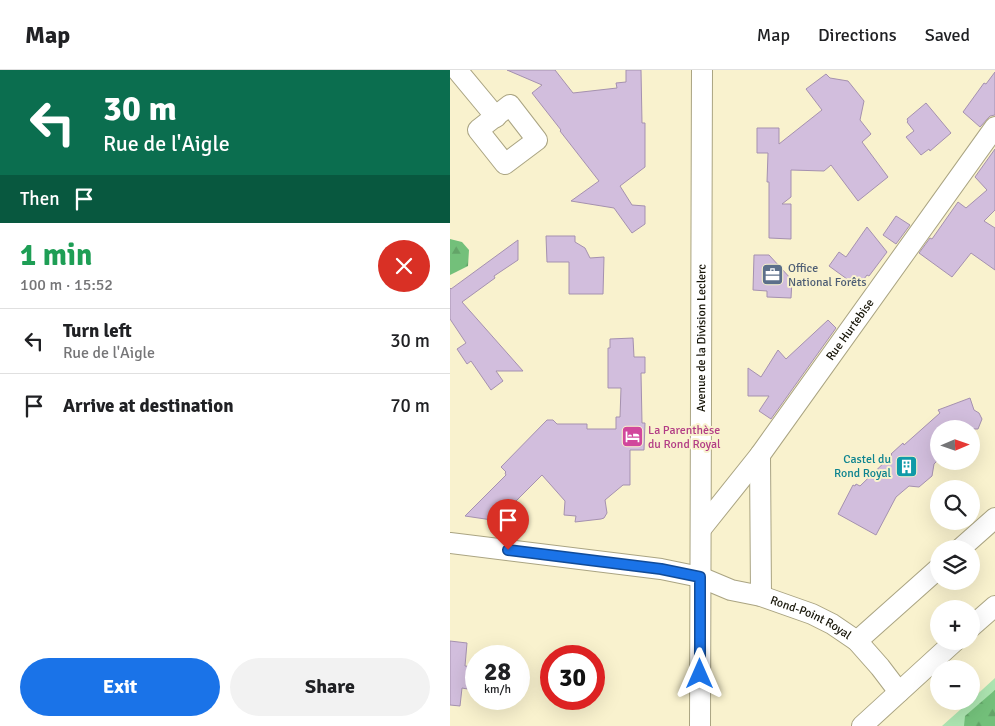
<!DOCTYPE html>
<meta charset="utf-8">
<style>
:root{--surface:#fff;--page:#f2f2f2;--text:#202124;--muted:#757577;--line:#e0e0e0;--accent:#1a73e8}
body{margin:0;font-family:Signika,sans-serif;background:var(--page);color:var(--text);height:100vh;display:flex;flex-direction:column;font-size:19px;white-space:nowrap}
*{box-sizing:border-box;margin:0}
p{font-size:16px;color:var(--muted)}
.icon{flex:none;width:28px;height:28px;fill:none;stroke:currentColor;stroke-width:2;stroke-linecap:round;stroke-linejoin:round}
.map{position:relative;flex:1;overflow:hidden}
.panel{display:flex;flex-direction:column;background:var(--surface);width:450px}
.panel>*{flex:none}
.top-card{background:#0b6e4f;color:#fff;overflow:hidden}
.needle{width:32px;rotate:88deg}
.controls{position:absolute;left:480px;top:350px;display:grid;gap:10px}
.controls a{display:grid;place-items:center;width:50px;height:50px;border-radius:50%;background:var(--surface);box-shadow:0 5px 20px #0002;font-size:25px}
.speed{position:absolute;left:15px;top:575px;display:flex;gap:10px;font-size:25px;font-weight:700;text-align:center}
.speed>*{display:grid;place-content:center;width:65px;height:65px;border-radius:50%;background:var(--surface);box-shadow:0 5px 20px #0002;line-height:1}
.speed small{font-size:12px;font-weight:400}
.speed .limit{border:8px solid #d22;background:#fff;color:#111}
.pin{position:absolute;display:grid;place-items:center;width:42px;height:42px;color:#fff;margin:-51px -21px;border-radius:50% 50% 50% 0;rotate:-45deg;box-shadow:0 0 5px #0007}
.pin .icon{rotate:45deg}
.me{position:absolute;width:55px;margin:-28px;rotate:0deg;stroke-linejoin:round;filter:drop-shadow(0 0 4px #0008)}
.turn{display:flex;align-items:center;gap:18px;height:105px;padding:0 20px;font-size:22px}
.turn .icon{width:65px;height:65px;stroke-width:2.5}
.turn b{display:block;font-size:35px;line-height:42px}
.then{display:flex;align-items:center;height:48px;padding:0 20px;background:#0003;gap:10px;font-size:19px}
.round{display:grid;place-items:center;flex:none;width:52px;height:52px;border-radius:26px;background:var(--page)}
.overview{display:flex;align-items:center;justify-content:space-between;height:85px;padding:0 20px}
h1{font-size:30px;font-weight:700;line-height:38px;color:#1e9e55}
.primary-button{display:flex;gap:10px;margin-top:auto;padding:10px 20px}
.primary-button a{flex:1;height:58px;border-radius:30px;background:var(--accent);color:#fff;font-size:20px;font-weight:700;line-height:58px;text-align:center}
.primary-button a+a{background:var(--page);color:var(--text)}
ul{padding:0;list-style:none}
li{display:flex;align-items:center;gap:15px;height:65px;padding:0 20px;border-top:1px solid var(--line)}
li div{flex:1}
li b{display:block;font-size:19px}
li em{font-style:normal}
header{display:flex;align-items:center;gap:30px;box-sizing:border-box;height:70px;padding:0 25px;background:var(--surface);border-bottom:1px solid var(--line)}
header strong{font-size:24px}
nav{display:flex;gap:28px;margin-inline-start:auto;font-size:18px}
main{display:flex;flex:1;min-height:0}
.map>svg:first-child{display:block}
.grass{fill:#ade5b1}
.forest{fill:url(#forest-firs)}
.building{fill:#d2bedd;stroke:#a591af}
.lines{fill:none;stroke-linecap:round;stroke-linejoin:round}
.minor-casing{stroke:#aaa482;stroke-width:22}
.minor{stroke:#fff;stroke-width:20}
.route-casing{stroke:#114b97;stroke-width:12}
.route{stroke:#1a73e8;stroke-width:9}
.labels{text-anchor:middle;stroke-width:4;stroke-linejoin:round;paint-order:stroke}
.service-label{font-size:12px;fill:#4e5e75;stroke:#f9f2ce;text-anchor:start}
.street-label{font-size:12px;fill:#161407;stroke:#f9f2ce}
.hotel-label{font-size:12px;fill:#b23c85;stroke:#f9f2ce;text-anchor:start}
.culture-label{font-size:12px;fill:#0d838f;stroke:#f9f2ce;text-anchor:end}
</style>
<header>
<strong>Map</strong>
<nav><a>Map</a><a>Directions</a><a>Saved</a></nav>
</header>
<main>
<section class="panel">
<div class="top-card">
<div class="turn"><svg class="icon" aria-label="left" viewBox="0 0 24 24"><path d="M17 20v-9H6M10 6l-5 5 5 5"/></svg><div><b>30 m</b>Rue de l'Aigle</div></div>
<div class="then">Then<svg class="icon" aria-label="arrive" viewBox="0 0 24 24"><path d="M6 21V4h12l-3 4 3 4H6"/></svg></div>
</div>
<div class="overview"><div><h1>1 min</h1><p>100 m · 15:52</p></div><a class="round" style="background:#d93025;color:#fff"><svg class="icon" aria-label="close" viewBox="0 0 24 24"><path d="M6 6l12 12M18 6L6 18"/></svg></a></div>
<ul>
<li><svg class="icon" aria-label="left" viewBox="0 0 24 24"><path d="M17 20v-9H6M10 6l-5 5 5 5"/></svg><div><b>Turn left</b><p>Rue de l'Aigle</p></div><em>30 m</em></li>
<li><svg class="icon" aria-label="arrive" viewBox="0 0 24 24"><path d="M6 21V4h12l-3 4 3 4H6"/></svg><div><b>Arrive at destination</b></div><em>70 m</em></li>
</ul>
<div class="primary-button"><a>Exit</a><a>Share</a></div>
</section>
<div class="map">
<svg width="545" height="656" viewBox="0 0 545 656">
<defs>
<pattern id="forest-firs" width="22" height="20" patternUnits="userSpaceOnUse" patternTransform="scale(1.25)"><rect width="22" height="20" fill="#73c07a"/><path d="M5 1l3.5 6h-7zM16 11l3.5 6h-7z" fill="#63a468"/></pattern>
</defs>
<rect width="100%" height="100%" fill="#f9f2ce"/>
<polygon class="grass" points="545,608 545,656 492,656 520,631 521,631 521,630"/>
<g class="forest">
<polygon points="0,169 12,172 19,180 18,196 0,205"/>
<polygon points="545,620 545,656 514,656 515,646"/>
</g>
<g class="building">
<polygon points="57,0 105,0 123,23 167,18 166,13 176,12 176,0 191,0 192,53 195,53 195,97 170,116 182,135 195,136 195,154 182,163 164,138 121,131 149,111 110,61 111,60 82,23 92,15"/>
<polygon points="545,2 545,45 540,46 530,57 513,42 534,13 536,14"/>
<polygon points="376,4 380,8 398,11 414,31 410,50 421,64 412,72 438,107 408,131 381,95 374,101 341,100 341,127 332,134 341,134 341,169 319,168 319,112 317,112 318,83 307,83 307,58 329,58 329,74 372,40 356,19"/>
<polygon points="476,33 501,63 480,81 479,79 471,85 456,67 464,61 457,52 458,51 457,49"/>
<polygon points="545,79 545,140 534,151 545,158 545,200 521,183 502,207 469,183 480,168 482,169 508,132 516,138 537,120 525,107"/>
<polygon points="446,146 460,155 446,174 433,165"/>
<polygon points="417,157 437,182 419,206 417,205 408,217 379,196 389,182 396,187"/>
<polygon points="96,166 125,166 125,172 135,178 140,188 154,187 153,224 119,224 119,192 97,192"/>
<polygon points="68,170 68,190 44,206 45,208 12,232 73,301 46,301 53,311 41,320 21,291 17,294 7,279 16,273 0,249 0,218 1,219"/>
<polygon points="304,185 319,185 342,210 341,228 317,227 317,221 303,220"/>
<polygon points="378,250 386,258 321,349 309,341 319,326 298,326 298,298 311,307 328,280 336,289"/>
<polygon points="183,268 184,287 195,287 195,303 191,303 192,353 195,353 194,380 180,380 180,415 173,415 155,430 157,443 154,448 151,449 125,452 126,446 114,445 115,431 92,405 59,438 56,435 42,450 15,446 56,405 55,403 56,402 51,397 97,350 103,350 107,354 137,354 137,359 166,359 166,347 170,347 171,318 158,318 158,278 160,278 160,269"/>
<polygon points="520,328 524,340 529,343 532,349 528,359 489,359 489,389 484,394 482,406 469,417 459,416 446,427 426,465 388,444 403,415 405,416 406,414 410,416 442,385 441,384 453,373 454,375 490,343 488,340"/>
<polygon points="0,571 17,573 15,596 26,597 23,620 12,618 10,636 0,635"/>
</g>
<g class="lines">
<defs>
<g id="minor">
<polyline points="7,0 46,47"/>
<polygon points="60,35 87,70 55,94 28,60"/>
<polyline points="310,385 311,526"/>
<path id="s1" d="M251,459L310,385L545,57"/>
<path id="s2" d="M0,473L211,499L250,507L281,520L311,526L362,544L382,554L407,571L430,597L449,622"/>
<polyline points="510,479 545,448"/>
<polyline points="521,557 545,536"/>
<polyline points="407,571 489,498"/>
<path id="s3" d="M250,656L252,0"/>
<polyline points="412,656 505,571"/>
</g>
</defs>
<use href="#minor" class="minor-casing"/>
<use href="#minor" class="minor"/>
</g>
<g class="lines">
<defs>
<polyline id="route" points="58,480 211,499 250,507 250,604"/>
</defs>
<use href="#route" class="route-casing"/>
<use href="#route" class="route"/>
</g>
<defs>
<symbol id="office-square" viewBox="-11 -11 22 22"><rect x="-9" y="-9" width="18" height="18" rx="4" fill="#5c6f8a" stroke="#f9f2ce"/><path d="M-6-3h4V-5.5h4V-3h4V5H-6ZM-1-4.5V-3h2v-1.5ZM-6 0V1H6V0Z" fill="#fff"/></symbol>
<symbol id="hotel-square" viewBox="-11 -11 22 22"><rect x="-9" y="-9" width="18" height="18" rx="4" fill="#d1479c" stroke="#f9f2ce"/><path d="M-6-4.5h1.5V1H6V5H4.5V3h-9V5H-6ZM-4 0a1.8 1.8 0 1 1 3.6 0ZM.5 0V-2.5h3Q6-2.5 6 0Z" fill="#fff"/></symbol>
<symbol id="building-square" viewBox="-11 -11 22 22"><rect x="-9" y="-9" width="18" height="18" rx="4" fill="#0f9aa8" stroke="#f9f2ce"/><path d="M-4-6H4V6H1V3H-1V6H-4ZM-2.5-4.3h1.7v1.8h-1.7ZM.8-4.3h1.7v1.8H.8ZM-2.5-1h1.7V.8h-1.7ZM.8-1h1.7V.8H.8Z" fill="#fff"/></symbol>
</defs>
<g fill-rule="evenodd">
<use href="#office-square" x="310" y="192" width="25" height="25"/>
<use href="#hotel-square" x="170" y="354" width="25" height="25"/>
<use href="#building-square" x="444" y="384" width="25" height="25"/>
</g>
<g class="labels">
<g class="service-label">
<text x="338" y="202">Office<tspan x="338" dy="14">National Forêts</tspan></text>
</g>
<g class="street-label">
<text dy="4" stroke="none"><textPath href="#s1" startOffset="249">Rue Hurtebise</textPath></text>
<text dy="4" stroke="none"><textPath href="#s3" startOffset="388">Avenue de la Division Leclerc</textPath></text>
<text dy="4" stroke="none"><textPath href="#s2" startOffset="371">Rond-Point Royal</textPath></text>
</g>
<g class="hotel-label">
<text x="198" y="364">La Parenthèse<tspan x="198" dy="14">du Rond Royal</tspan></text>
</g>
<g class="culture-label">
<text x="441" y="393">Castel du<tspan x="441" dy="14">Rond Royal</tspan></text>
</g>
</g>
</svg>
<div class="controls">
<a><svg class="needle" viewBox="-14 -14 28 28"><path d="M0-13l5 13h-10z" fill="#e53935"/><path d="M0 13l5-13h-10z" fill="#757577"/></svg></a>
<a><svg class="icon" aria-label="search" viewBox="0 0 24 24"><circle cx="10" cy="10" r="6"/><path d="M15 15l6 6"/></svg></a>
<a><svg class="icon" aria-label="layers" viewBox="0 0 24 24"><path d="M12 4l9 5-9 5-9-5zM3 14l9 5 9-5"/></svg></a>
<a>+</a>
<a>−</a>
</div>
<div class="speed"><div>28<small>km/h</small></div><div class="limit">30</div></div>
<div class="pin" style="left:58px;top:480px;background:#d93025"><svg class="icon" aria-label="arrive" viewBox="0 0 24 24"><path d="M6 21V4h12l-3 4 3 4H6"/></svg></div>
<svg class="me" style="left:250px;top:604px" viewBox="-20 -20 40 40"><path d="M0-17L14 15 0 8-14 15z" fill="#1a73e8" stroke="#fff" stroke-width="4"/></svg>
</div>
</main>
